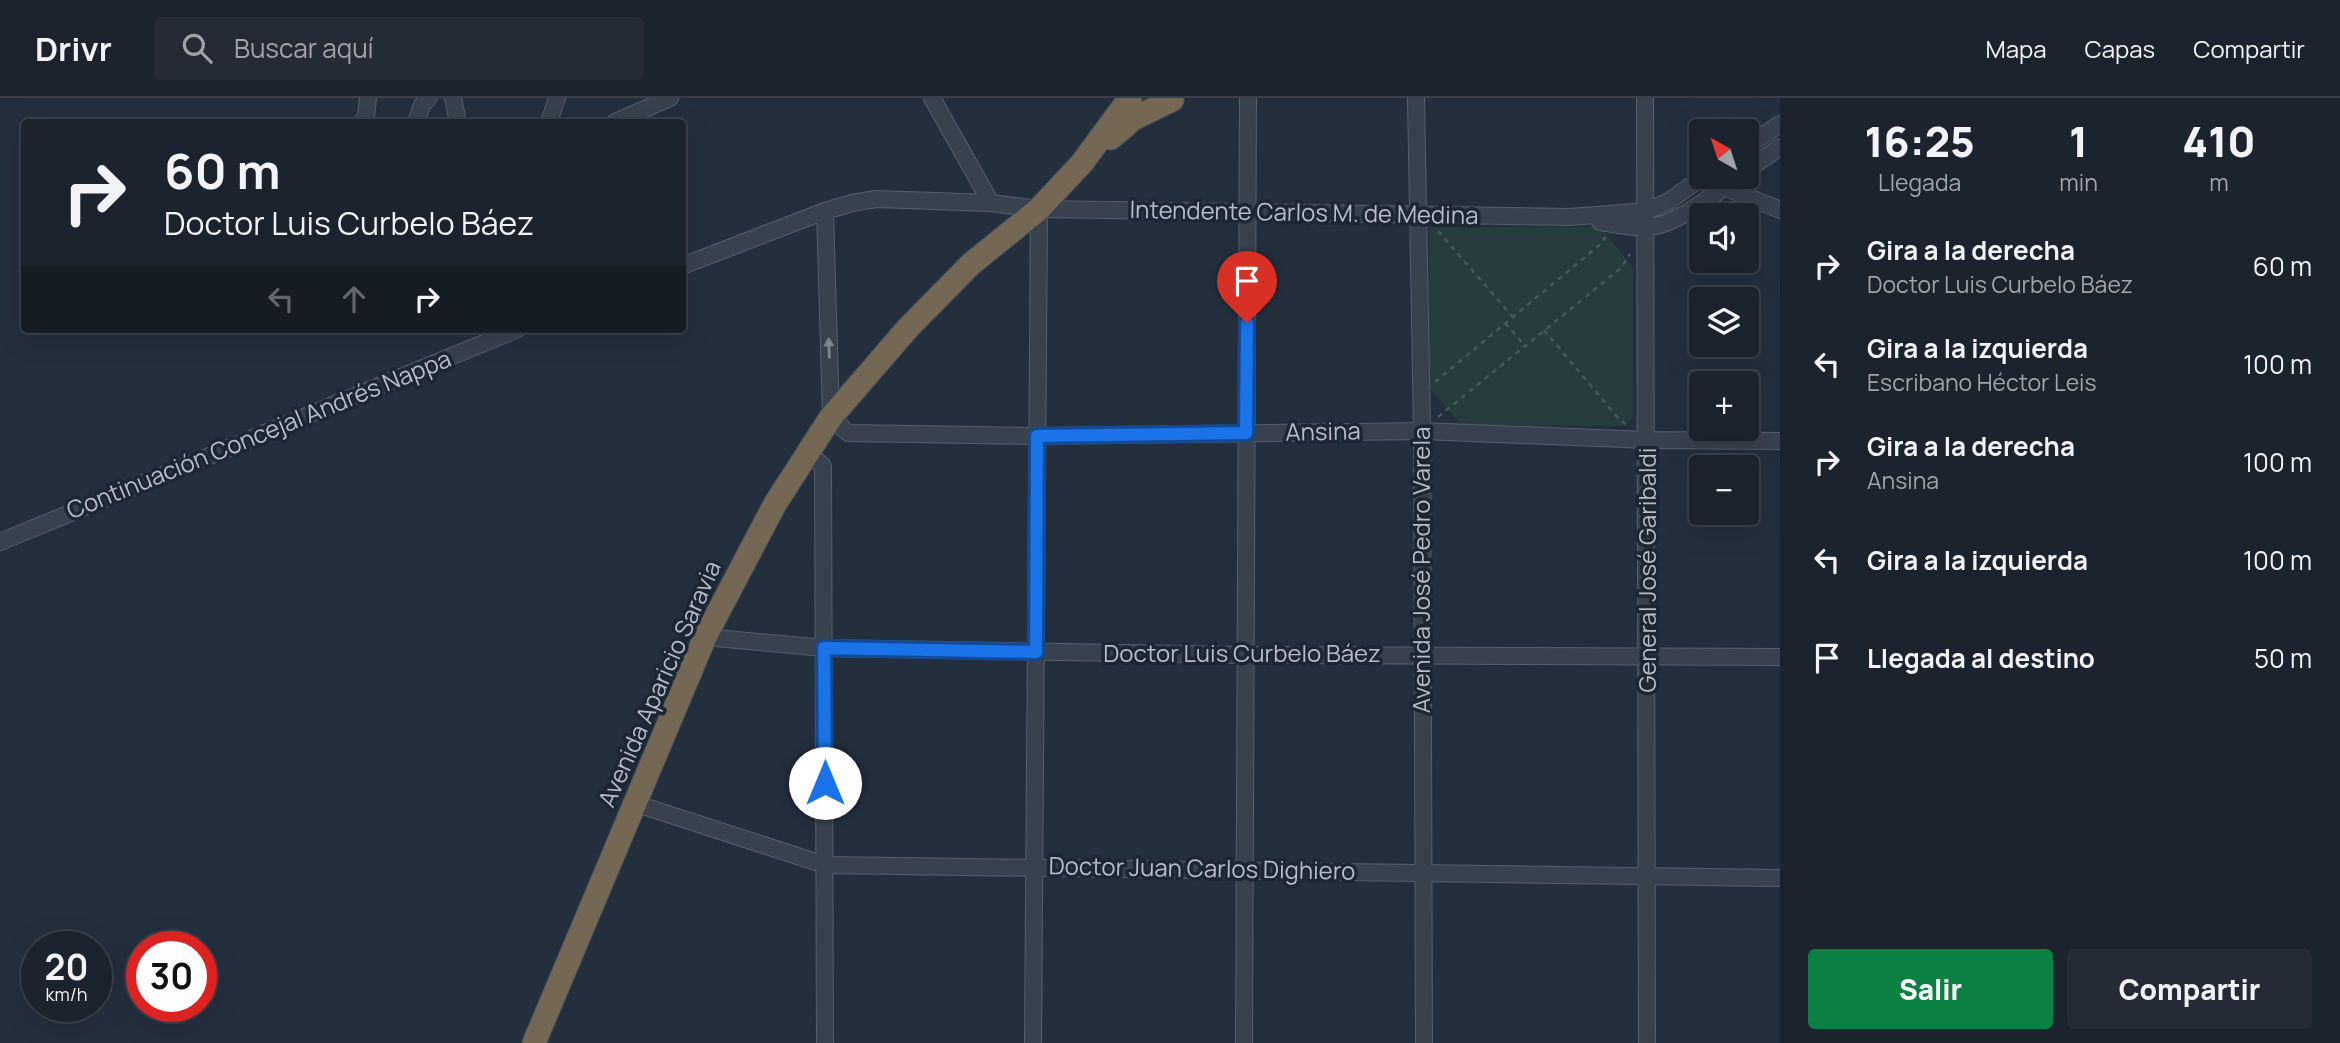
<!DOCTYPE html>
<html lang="es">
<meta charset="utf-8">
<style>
:root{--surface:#1b232e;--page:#242b36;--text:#f1f3f6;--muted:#a0a4aa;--line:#39404a;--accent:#0b8043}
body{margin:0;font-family:Manrope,sans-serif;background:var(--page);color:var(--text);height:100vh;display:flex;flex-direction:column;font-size:26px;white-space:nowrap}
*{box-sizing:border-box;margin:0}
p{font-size:23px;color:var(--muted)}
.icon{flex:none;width:38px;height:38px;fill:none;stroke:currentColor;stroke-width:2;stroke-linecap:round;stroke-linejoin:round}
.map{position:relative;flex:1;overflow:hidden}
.drawer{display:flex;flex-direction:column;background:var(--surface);width:560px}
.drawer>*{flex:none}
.guide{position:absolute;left:21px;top:21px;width:665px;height:214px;border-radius:7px;box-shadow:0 7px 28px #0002,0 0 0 2px var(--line);background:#1b232e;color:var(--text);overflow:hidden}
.needle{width:46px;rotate:321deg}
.controls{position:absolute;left:1689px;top:21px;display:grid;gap:14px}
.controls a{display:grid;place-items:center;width:70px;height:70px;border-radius:7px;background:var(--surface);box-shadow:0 7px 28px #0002,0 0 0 2px var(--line);font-size:35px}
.speed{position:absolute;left:21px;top:833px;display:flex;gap:14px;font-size:35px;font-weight:700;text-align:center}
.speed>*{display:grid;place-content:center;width:91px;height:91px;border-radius:50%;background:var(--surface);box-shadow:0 7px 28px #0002,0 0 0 2px var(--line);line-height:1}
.speed small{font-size:18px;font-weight:400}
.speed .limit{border:10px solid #d22;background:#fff;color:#111}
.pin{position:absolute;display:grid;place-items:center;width:60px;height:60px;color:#fff;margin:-72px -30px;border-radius:50% 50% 50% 0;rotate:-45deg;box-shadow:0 0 7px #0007}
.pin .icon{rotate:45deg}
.me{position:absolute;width:77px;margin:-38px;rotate:0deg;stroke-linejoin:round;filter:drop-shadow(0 0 5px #0008)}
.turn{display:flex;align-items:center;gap:24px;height:147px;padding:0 28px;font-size:32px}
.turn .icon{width:91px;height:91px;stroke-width:2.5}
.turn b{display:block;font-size:49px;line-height:60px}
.lanes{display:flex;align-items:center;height:66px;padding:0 28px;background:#0003;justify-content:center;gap:35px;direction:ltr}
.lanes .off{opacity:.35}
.eta{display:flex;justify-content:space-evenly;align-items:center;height:119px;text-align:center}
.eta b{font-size:42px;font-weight:800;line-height:49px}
.primary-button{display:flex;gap:14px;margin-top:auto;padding:14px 28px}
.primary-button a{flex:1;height:80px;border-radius:7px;background:var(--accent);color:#fff;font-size:28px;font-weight:800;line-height:80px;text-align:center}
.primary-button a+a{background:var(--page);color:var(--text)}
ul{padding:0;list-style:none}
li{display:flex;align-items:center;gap:21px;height:98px;padding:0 28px}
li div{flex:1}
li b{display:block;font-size:26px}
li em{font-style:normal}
header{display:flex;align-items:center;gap:42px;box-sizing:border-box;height:98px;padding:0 35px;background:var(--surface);border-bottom:2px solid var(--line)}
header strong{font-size:33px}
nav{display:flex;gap:38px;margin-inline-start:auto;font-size:24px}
.search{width:490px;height:63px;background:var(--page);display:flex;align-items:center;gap:18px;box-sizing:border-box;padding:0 24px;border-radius:7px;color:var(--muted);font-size:26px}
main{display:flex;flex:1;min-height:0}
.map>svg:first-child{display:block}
.green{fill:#263c3f}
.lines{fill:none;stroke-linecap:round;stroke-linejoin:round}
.minor-casing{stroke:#565f6c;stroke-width:18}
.highway-casing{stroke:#434c59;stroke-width:25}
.path{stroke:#44595c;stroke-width:2.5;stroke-dasharray:5 5;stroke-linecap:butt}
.minor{stroke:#38414e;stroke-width:16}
.highway{stroke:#746855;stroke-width:23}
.oneway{fill:#7c8592}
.route-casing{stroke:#114b97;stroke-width:18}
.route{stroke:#1a73e8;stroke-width:12}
.labels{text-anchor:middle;stroke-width:7;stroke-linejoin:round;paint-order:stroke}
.street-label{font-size:24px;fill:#b4bcc9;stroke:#1d2633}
</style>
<header>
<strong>Drivr</strong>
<div class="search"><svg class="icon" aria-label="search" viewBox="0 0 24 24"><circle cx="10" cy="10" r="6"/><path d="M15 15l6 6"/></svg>Buscar aquí</div>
<nav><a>Mapa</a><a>Capas</a><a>Compartir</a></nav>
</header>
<main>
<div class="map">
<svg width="1780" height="945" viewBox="0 0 1780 945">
<rect width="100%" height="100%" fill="#242f3e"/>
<polygon class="green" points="1429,129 1600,129 1633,169 1633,320 1621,328 1462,327 1429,290"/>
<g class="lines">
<defs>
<g id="minor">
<polyline points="453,0 458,24"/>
<polyline points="932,0 991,105"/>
<polyline points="1416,0 1422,333 1424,945"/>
<polyline points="1645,0 1647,945"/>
<polyline points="361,24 366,19 368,0"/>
<polyline points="416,24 422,7 429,0"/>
<polyline points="549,24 557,0"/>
<polyline points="615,24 670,0"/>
<polyline points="1746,49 1780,26"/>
<polyline points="1746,73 1780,49"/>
<polyline points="1712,79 1724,89 1780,112"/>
<polyline points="825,113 831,319 848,335 1037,338 1422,333 1648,342 1780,343"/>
<path d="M1600,124C1615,126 1633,131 1649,129C1677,127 1715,95 1739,79"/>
<polyline points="682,168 825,113 852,105 876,101 991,105 1039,111 1570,119 1647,113 1669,103 1703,79"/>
<polyline points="808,354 823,368 825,945"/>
<polyline points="0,444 518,231"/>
<polyline points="705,539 824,550 1247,557 1780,559"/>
<polyline points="634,705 825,767 1780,780"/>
<polyline points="1033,945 1039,111"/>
<polyline points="1244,945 1248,0"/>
</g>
<g id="highway">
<polyline points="1111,40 1133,21 1172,2"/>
<polyline points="534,945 705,539 775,406 831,319 908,230 971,166 1039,111 1082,65 1130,0"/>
</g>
</defs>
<use href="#minor" class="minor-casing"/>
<use href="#highway" class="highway-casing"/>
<g class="path">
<polyline points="1438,133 1513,219"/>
<polyline points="1505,225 1525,248"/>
<polyline points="1544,232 1619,321 1627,327"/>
<polyline points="1435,284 1603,144 1605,139"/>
<polyline points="1438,319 1621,170 1630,156"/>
</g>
<use href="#minor" class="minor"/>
<use href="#highway" class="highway"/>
</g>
<defs><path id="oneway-solid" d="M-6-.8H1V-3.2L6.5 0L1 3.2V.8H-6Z" transform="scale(1.75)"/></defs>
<use class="oneway" href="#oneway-solid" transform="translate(829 250) rotate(-92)"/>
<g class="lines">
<defs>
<polyline id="route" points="825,685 824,550 1036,554 1037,338 1246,335 1247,225"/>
</defs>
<use href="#route" class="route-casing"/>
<use href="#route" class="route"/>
</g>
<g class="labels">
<g class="street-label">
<text transform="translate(1304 115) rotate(1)" y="8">Intendente Carlos M. de Medina</text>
<text transform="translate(1323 334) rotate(-1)" y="8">Ansina</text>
<text transform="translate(259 337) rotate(-22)" y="8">Continuación Concejal Andrés Nappa</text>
<text transform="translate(1422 472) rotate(-90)" y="8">Avenida José Pedro Varela</text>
<text transform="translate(1648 472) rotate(-90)" y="8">General José Garibaldi</text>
<text x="1242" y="564">Doctor Luis Curbelo Báez</text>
<text transform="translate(660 586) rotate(-66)" y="8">Avenida Aparicio Saravia</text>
<text transform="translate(1202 771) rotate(1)" y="8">Doctor Juan Carlos Dighiero</text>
</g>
</g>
</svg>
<div class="controls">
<a><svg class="needle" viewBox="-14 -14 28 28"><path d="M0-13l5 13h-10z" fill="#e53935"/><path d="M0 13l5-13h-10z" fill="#a0a4aa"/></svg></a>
<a><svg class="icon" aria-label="sound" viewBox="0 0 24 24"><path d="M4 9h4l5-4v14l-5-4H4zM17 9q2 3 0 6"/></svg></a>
<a><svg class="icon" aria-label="layers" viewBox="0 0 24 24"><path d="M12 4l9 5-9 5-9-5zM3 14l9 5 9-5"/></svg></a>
<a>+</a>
<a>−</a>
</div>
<div class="speed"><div>20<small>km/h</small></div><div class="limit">30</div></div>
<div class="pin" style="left:1247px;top:225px;background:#d93025"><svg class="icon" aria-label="arrive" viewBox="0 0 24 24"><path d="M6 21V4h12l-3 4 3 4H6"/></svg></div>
<svg class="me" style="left:825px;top:685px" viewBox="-20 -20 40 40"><circle r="19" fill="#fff"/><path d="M0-13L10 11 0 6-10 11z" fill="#1a73e8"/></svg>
<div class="guide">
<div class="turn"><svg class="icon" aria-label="right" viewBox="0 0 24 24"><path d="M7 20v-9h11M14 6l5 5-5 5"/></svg><div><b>60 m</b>Doctor Luis Curbelo Báez</div></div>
<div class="lanes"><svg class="icon off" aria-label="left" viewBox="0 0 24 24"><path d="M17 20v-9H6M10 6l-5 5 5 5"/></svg><svg class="icon off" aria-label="ahead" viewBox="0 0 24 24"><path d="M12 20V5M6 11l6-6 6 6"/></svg><svg class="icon" aria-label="right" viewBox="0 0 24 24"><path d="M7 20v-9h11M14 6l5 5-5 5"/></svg></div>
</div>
</div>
<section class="drawer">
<div class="eta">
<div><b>16:25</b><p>Llegada</p></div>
<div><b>1</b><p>min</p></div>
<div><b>410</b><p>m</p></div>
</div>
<ul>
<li><svg class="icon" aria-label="right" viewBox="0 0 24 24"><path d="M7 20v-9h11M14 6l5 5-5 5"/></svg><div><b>Gira a la derecha</b><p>Doctor Luis Curbelo Báez</p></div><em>60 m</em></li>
<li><svg class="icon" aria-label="left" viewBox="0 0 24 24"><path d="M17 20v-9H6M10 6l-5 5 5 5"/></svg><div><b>Gira a la izquierda</b><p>Escribano Héctor Leis</p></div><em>100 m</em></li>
<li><svg class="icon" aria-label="right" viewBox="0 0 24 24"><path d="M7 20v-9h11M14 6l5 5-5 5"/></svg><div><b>Gira a la derecha</b><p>Ansina</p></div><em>100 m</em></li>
<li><svg class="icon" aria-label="left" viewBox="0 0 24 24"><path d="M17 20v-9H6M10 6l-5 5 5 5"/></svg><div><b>Gira a la izquierda</b></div><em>100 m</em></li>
<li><svg class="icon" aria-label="arrive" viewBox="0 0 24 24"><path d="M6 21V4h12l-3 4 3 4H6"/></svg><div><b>Llegada al destino</b></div><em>50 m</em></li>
</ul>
<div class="primary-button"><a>Salir</a><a>Compartir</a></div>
</section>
</main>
